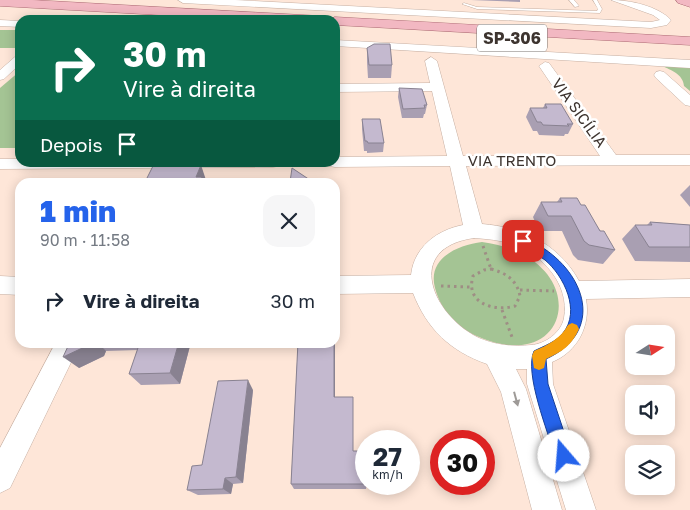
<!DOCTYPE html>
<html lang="pt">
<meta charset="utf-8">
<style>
:root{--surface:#fff;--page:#f6f6f7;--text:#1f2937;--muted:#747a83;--accent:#2563eb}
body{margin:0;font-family:"Golos Text",sans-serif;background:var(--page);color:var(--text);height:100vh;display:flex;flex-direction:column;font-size:19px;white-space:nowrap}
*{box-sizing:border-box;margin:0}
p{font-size:16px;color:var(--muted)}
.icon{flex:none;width:28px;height:28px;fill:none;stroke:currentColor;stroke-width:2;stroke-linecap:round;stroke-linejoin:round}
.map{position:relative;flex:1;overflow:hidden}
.details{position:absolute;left:15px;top:178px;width:325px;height:170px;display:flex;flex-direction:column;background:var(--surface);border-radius:15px;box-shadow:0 2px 12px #0003}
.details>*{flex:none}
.guide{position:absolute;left:15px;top:15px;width:325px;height:152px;border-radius:15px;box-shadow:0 2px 12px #0003;background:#0b6e4f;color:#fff;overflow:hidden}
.needle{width:32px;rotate:78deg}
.tools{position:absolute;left:625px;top:325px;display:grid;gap:10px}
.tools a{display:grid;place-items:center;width:50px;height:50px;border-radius:10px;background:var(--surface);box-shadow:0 2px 12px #0003;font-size:25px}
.speed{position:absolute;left:355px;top:430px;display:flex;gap:10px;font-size:25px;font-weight:700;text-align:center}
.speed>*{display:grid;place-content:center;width:65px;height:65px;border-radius:50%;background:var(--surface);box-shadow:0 2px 12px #0003;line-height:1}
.speed small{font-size:12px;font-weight:400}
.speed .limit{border:8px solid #d22;background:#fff;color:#111}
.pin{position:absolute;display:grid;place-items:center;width:42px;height:42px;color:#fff;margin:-21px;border-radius:10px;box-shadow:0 2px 8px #0006}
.me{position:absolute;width:55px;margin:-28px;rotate:342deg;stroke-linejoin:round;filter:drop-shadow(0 0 4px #0008)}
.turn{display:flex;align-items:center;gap:18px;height:105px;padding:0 25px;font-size:22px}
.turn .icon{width:65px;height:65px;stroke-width:2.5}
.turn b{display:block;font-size:35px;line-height:42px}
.then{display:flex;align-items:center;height:48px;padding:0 25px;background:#0003;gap:10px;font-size:19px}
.round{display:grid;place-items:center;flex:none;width:52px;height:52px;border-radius:15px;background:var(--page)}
.summary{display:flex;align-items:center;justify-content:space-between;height:85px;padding:0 25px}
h1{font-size:30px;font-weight:800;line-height:38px;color:var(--accent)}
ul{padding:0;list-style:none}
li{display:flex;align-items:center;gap:15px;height:75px;padding:0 25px}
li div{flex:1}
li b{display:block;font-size:19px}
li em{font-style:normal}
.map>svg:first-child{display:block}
.green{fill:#a4c494}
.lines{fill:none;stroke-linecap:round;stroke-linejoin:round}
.lane-casing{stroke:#c6afa2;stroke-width:1}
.street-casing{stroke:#c6afa2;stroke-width:1}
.primary-casing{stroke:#ad6b74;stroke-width:1}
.path{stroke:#9e8e84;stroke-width:3;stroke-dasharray:2.5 4;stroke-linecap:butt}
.lane{fill:#fff;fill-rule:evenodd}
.street{fill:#fff;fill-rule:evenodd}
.primary{fill:#f2b8c2;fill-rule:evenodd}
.wall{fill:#a99fb2}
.shaded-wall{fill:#898291}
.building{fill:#c4b9cf;stroke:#898291}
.oneway{fill:#9e9a97}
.route{fill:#2563eb;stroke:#184099}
.slow{fill:#f59e0b}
.labels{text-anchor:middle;stroke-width:5;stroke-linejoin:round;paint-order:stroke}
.far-street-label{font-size:15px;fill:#3d342f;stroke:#fff}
.shield{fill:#fff;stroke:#77716d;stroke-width:1}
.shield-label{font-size:16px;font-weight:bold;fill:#3d342f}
</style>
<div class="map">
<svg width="690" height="510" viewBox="0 0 690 510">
<rect width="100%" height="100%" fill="#fee6d8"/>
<g class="green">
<polygon points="0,30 20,30 20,44 15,48 0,48"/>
<path d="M662,66L690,68V91L684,86C683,74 671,70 662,66Z"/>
<polygon points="20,71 20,148 0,148 0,88"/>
<path d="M482,242C595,257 574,378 479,337C457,328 441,311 435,288C427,258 458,245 482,242Z"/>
</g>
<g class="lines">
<defs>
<g id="lane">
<polygon points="569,0 574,0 579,6 575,7"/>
<polygon points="593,0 597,0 602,9 600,13 477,9 462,4 464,3 477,7 597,11 598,9"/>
</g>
<g id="street">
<path d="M178,0H235L651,22L660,20L653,15L611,0C630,0 658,6 671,20L667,25L651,28L183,3Z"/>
<polygon points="0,20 20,21 20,27 0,26"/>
<polygon points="335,40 690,60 690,68 335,46"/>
<polygon points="20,55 20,64 4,79 0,80 0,70 16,56"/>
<path d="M431,57L437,61L463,156H600L539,66L545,62L549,63L616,155H690V165L466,166L482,224C522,227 559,244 579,281L690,279V297L586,299C591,326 577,352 552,362L553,384L596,510H566L527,384V369H516L526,389L562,510H532L501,392L487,364C450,351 427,329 413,293L335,294V276L411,275C414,247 437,230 463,225L450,166L335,167L329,166L327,162H335V157L447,156L432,91L335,92V84L430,83L425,61ZM474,238C487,239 500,240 512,244C542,254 570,284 564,318C561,333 545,344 531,345C513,347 495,345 479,338C432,315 403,248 474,238Z"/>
<polygon points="660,71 664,72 690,95 690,106 685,105 656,78 654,75 656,72"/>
<polygon points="0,159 20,159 20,162 281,162 279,166 273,167 0,169"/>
<polygon points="0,276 20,277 20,295 0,294"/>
<polygon points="56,342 81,342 10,488 0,493 0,448"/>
</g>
<g id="primary">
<polygon points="0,0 32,0 321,16 328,20 249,20 0,6"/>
<polygon points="676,0 690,0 690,7 678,3"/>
<polygon points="335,17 690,37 690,45 335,25 335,20 329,20"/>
</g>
</defs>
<use href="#lane" class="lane-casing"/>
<use href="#street" class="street-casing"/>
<use href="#primary" class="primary-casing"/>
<g class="path">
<polyline points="483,246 491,269"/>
<path d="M491,269C506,273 517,280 520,296L515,306C493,312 465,303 473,276L484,270Z"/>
<polyline points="441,286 470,287"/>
<polyline points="520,290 554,291"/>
<polyline points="502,310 512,337"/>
</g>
<use href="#lane" class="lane"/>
<use href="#street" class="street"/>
<use href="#primary" class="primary"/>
</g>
<g class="wall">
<polygon points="471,0 520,0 520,2"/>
<polygon points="367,48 392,65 391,78 368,78 367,62"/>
<polygon points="399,88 427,105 425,114 424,114 423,118 402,118 398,97"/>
<polygon points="335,89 337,89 338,122 335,122"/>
<polygon points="545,104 573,124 568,134 565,134 564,136 539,135 537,131 533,131 526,117 530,108 543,108"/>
<polygon points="362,119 384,143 383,152 367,153 367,151 364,151 362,129"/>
<polygon points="690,185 690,207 680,195"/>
<polygon points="560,198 581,205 615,250 603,264 578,260 573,255 562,231 539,231 533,217 541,202 557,202"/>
<polygon points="650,222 690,225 690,262 635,261 622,239 635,225 647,225"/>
<polygon points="70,342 191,342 180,384 141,385 129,374 138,350 106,351 104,356 79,368"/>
<polygon points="298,342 335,342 335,397 353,451 367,484 366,489 294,489 291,484"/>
<polygon points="253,390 243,483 233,484 231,494 198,495 187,490 202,465"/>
</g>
<g class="shaded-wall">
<polygon points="201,165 206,180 205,182 198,182 196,177"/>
<polygon points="91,342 97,342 106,351 104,356 79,368 63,357"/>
<polygon points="179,342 191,342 180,384 170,373"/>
<polygon points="334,342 335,342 335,407 334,397"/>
<polygon points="248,380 253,390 243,483 236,477"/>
<polygon points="225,478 233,484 231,494 223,489"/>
</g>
<g class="building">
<polygon points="374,44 390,44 392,65 369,65 367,48"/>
<polygon points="399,88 422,89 427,105 424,105 425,108 403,109"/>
<polygon points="335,89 337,89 338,112 335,112"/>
<polygon points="545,104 561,104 573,124 567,124 569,126 543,125 541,122 537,122 530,108 547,108"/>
<polygon points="362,119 380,119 384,143 368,143 367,141 365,141"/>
<polygon points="201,165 196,177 202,177 200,182 145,182 153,166"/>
<polygon points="292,168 310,180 310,182 290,182"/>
<polygon points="560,198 577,198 581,205 585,205 600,231 604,231 615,250 589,245 584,241 571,216 548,216 541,202 562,202"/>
<polygon points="650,222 690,225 690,247 649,247 635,225 652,225"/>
<polygon points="70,342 91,342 91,344 63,357"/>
<polygon points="140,342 179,342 170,373 129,374"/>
<polygon points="298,342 334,342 334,397 353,397 353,451 366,451 366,484 291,484"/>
<polygon points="248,380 236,477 225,478 223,489 187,490 192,466 202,465 218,381"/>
</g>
<defs><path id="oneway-solid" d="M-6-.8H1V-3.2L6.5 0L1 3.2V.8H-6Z" transform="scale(1.25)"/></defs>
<use class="oneway" href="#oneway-solid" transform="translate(516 399) rotate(75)"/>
<path class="route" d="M523,236C529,238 534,242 540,246C586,274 605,332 546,359L548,384L572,456L569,462L564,464L558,462L555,456C548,432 524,373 534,351C544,346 556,342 563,333C581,311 564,276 545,260C537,254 527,249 519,244L517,241L519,238Z"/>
<path class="slow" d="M572,323L577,325L579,329C572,345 562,352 546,359L544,368L539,370L534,368L532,356L534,351C548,345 560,339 568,325Z"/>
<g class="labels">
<g class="far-street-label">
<text transform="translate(579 113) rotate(54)" y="5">VIA SICÍLIA</text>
<text x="512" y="166">VIA TRENTO</text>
</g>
<rect class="shield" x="477" y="24.5" width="70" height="27" rx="4"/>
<g class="shield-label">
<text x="512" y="44">SP-306</text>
</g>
</g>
</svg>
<div class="tools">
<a><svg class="needle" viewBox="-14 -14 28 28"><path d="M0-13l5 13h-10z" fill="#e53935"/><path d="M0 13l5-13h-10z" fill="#747a83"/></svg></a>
<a><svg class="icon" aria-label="sound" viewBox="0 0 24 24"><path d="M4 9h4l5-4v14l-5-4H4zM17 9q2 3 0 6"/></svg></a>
<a><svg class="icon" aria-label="layers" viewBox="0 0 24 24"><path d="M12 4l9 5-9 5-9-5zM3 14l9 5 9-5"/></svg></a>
</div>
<div class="speed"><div>27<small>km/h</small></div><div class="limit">30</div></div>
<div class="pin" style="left:523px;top:241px;background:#d93025"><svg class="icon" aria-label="arrive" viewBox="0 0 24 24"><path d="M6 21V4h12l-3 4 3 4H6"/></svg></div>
<svg class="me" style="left:564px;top:456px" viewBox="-20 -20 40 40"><circle r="19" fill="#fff"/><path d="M0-13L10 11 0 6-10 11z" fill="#2563eb"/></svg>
<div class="guide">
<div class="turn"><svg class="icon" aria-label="right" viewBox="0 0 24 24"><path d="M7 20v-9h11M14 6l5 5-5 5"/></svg><div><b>30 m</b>Vire à direita</div></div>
<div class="then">Depois<svg class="icon" aria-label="arrive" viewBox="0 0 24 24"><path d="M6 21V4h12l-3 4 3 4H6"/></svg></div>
</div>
<section class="details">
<div class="summary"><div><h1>1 min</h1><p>90 m · 11:58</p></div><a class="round"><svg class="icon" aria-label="close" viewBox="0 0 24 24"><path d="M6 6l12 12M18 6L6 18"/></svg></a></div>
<ul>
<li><svg class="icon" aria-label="right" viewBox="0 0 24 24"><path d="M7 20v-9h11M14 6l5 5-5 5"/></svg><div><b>Vire à direita</b></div><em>30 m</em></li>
</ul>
</section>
</div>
